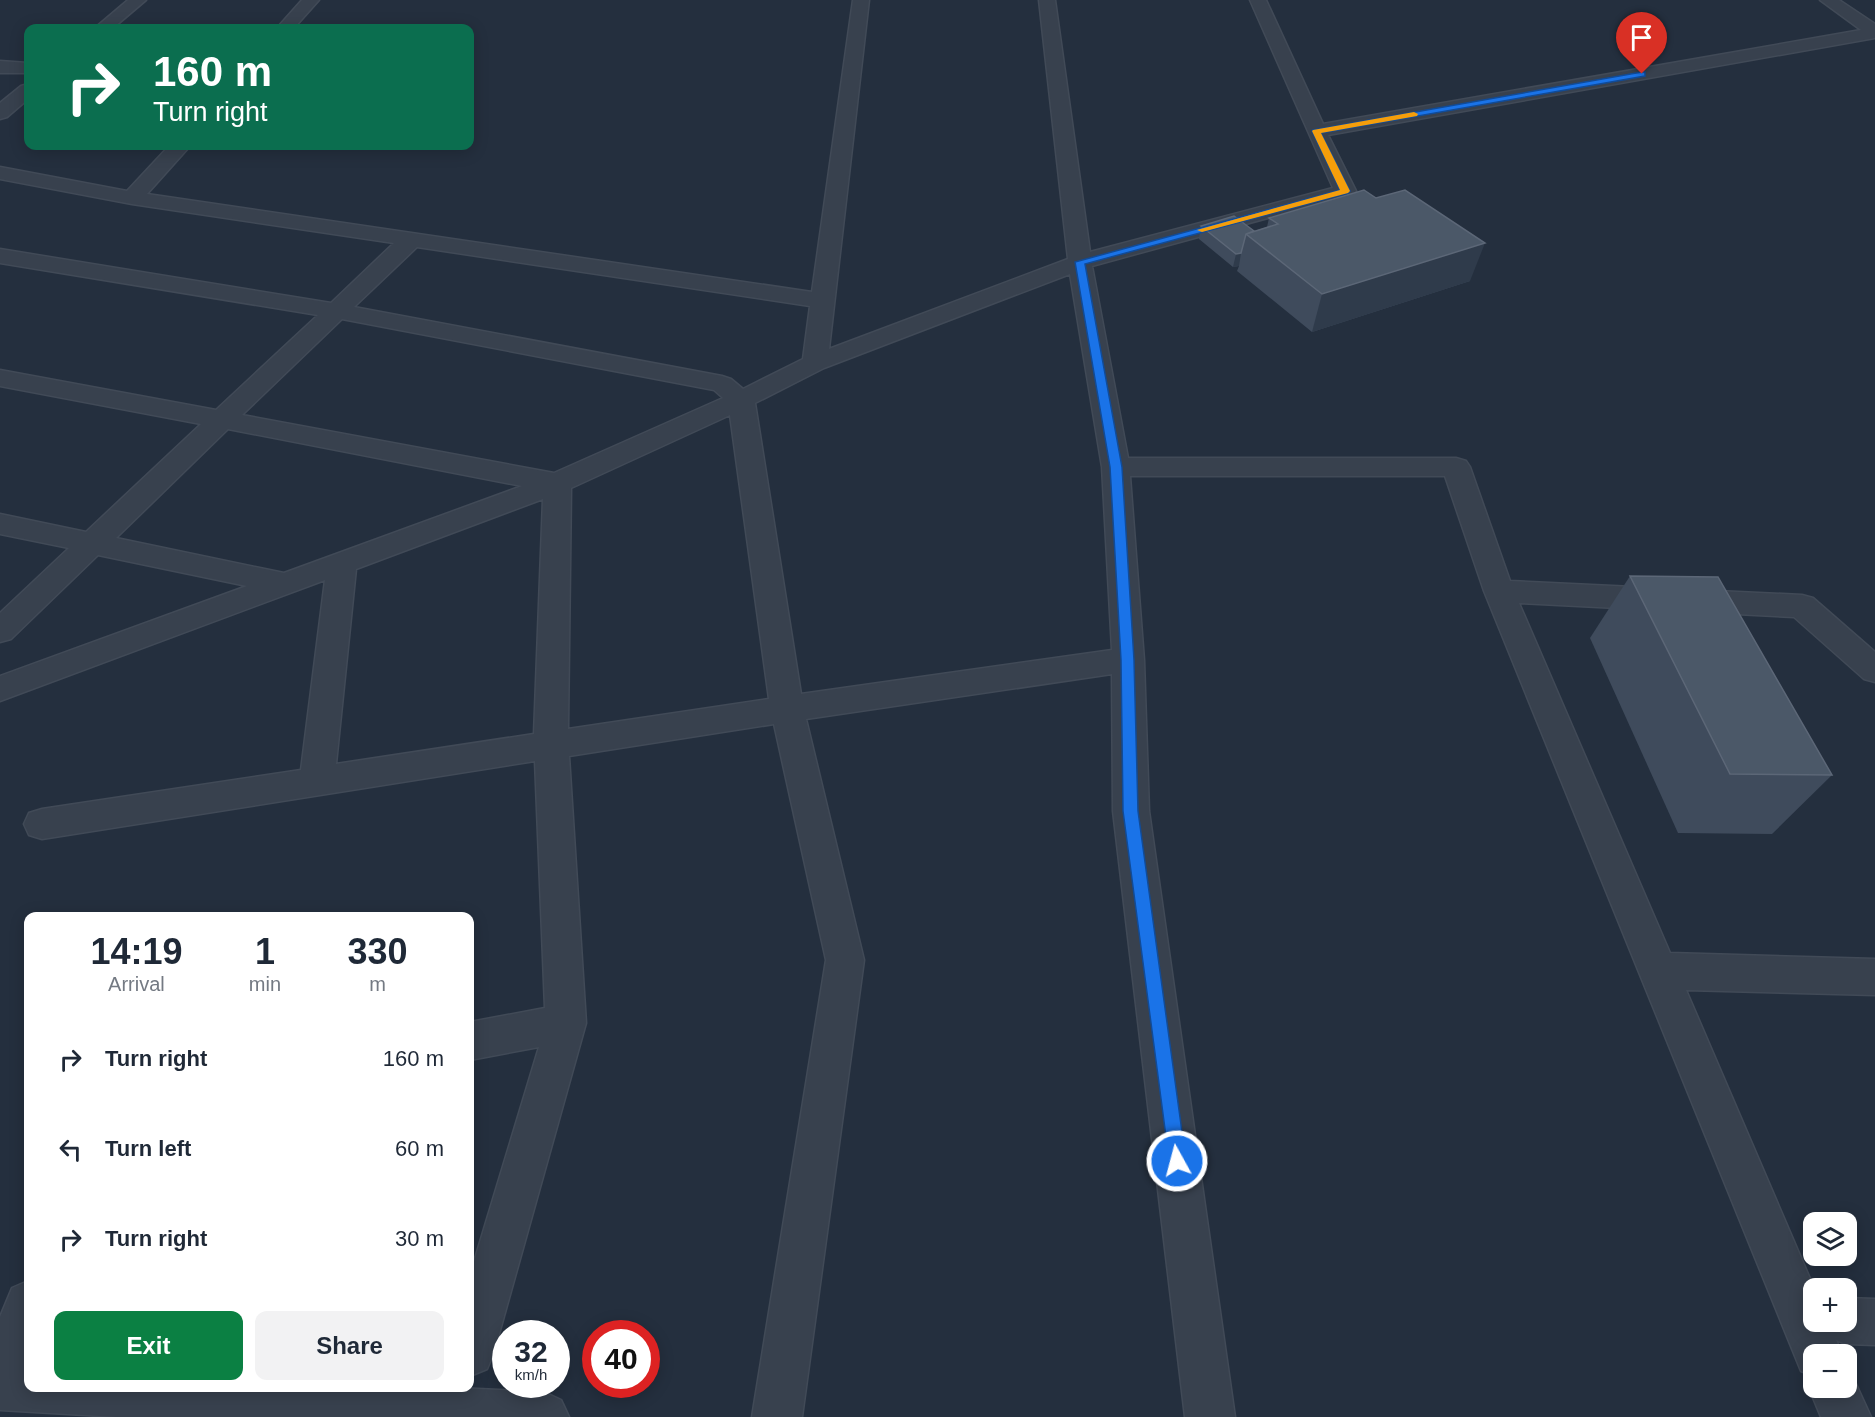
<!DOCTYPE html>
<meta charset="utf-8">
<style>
:root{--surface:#fff;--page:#f2f2f3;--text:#1f2937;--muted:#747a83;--accent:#0b8043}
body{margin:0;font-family:Helvetica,sans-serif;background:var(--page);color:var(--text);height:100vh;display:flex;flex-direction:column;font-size:22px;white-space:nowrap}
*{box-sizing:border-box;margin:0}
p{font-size:20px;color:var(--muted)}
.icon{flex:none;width:33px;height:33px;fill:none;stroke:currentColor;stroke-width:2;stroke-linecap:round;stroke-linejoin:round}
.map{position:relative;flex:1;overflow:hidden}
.sheet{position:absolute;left:24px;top:912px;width:450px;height:480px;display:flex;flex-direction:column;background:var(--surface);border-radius:12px;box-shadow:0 3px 15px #0003}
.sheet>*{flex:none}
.hud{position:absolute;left:24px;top:24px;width:450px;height:126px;border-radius:12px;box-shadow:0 3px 15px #0003;background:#0b6e4f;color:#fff;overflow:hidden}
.fabs{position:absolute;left:1803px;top:1212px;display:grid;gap:12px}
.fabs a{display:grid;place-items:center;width:54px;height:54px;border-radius:12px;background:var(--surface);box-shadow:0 3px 15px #0003;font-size:30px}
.speed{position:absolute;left:492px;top:1320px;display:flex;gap:12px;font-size:30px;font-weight:700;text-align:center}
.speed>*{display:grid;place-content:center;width:78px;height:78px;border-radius:50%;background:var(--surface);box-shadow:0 3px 15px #0003;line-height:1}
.speed small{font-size:15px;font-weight:400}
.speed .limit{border:9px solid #d22;background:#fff;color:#111}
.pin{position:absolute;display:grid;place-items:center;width:51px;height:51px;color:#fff;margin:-62px -26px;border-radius:50% 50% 50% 0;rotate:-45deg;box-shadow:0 0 6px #0007}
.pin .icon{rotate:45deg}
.me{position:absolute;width:66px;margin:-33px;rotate:353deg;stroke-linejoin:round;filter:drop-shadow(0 0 4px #0008)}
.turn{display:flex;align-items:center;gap:21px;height:126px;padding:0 30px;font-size:27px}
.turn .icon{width:78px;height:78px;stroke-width:2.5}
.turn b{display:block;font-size:42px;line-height:51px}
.eta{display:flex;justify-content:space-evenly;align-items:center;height:102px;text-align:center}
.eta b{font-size:36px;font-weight:700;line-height:42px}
.button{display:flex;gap:12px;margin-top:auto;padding:12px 30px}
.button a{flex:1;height:69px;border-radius:12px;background:var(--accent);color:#fff;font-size:24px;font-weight:700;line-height:69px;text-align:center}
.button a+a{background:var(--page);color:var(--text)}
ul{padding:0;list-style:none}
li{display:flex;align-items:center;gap:18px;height:90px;padding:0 30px}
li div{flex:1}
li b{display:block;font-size:22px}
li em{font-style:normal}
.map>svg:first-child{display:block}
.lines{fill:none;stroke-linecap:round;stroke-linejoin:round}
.minor-casing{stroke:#414a57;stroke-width:3}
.minor{fill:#38414e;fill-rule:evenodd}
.wall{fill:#3f4b5c}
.shaded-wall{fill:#2f3b4b}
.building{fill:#4b5868;stroke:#5c6777;stroke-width:1.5}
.route{fill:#1a73e8;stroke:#114b97;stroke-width:1.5}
.slow{fill:#f59e0b}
</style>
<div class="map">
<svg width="1875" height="1417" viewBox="0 0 1875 1417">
<rect width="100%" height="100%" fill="#242f3e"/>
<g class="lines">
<defs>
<g id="minor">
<polygon points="128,0 146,0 113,28 95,28"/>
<polygon points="302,0 319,0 294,28 277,28"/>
<path d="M853,0H869L829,349L1068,259L1039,0H1055L1090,252L1333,188L1250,0H1266L1323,124L1861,30L1820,0H1839L1875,24V38L1328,135L1356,191L1352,195L1092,266L1128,458H1456L1466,461L1470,467L1510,581L1802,595L1813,598L1875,652V682L1864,679L1794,617L1519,603L1670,953L1875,959V995L1686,990L1814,1288V1322H1846V1298L1875,1299V1345L1846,1344L1836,1340L1842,1354H1814V1376L1801,1371L1484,591L1445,476H1130L1144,660L1149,811L1235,1417H1185L1113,811L1112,674L806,719L864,960L802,1417H752L826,960L774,724L569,756L586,1023L494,1352L487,1369L470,1376V1275L539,1047L470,1060V1022L545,1008L535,761L42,839L29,835L24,824L29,813L42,809L301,770L325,580L0,701V676L247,586L98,555L11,639L0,642V613L69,548L0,534V514L86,532L201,424L0,386V370L216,410L318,315L0,263V249L331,303L394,243L132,204L0,179V167L127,191L169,146H190L147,194L812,292ZM417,247L810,306L803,359L743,389L731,379L722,376L354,307ZM1070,274L1102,467L1112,650L801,694L755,403L824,368ZM342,319L714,390L723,398L554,473L242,415ZM730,415L769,699L568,729L571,488ZM228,429L522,486L284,573L116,538ZM543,499L534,734L336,764L356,569Z"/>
<polygon points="0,61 28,63 28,73 0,73"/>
<polygon points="28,84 28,99 7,117 0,119 0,103 21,86"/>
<polygon points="28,1281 28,1388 457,1388 544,1392 561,1400 569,1417 118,1417 0,1410 0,1317 12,1288"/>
<polygon points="1846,1369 1850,1371 1871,1417 1821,1417 1809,1388 1814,1377 1814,1388 1846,1388"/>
</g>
</defs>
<use href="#minor" class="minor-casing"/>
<use href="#minor" class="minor"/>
</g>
<g class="wall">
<polygon points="1269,218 1470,281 1312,332 1237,271 1239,266 1233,267 1199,239 1201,226 1254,231 1267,227"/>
<polygon points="1630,576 1832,775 1772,834 1678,833 1590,638"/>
</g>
<g class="shaded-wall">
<polygon points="1485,243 1470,281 1312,332 1322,294"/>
<polygon points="1241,253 1239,266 1233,267 1236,254"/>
</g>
<g class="building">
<polygon points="1364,190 1376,198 1405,190 1485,243 1322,294 1246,234 1278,224 1269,218"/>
<polygon points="1234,216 1254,231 1246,234 1241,253 1236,254 1201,226"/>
<polygon points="1630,576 1718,577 1832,775 1730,774"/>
</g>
<polygon class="route" points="1642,72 1645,72 1645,76 1321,133 1350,191 1348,193 1085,264 1122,467 1134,660 1138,811 1186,1161 1183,1167 1177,1170 1170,1167 1123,811 1121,660 1110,467 1075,262 1340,190 1312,131 1313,130"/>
<polygon class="slow" points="1414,112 1418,114 1417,116 1321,133 1350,191 1348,193 1202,232 1197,230 1340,190 1312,131 1313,130"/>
</svg>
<div class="fabs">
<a><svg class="icon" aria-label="layers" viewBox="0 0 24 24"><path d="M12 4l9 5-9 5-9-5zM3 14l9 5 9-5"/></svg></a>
<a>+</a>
<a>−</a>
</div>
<div class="speed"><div>32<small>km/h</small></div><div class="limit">40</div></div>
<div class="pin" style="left:1642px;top:74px;background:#d93025"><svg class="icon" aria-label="arrive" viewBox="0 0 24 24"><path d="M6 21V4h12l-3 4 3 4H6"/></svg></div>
<svg class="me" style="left:1177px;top:1161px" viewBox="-20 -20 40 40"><circle r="17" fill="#1a73e8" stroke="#fff" stroke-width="3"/><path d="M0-11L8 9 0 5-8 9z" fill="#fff"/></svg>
<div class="hud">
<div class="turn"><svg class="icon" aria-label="right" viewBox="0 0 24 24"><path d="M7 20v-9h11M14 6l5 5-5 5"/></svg><div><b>160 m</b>Turn right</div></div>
</div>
<section class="sheet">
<div class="eta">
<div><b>14:19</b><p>Arrival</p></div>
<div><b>1</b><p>min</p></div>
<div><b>330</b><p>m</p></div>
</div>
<ul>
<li><svg class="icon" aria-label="right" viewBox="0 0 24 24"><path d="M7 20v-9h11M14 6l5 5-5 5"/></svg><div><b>Turn right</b></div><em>160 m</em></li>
<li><svg class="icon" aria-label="left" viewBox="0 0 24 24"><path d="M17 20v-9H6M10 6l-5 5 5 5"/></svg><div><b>Turn left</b></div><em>60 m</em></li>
<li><svg class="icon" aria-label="right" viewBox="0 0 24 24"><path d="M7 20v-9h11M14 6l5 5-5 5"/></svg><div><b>Turn right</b></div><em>30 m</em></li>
</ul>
<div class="button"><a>Exit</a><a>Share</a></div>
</section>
</div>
